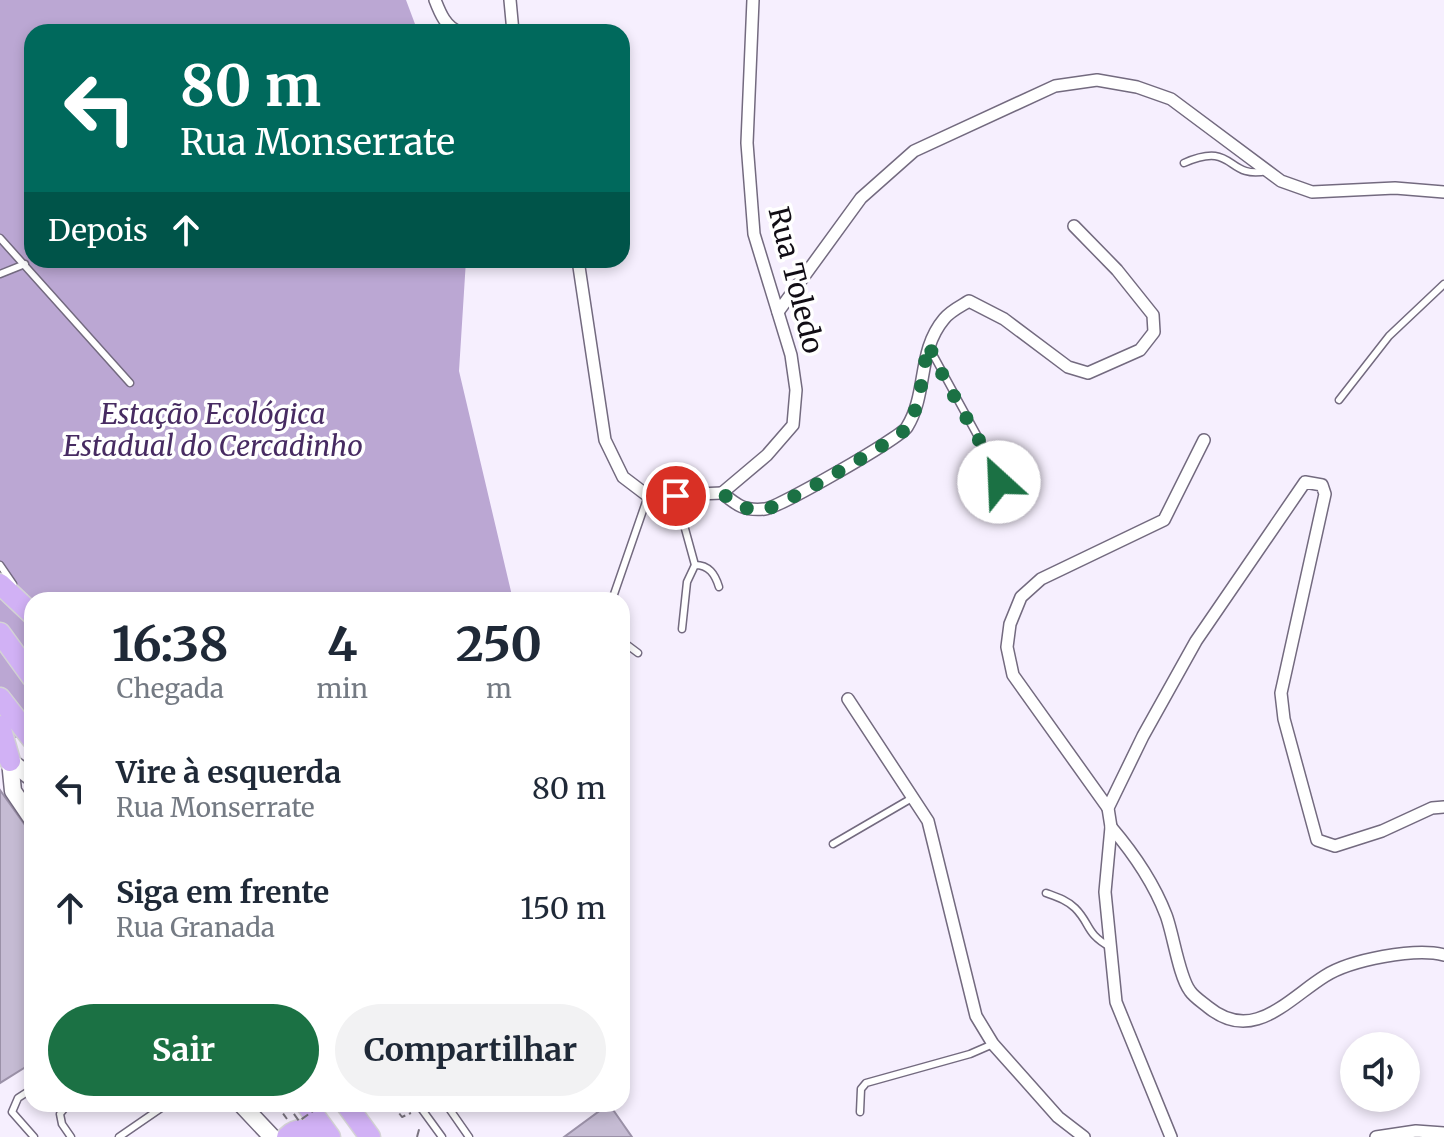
<!DOCTYPE html>
<html lang="pt">
<meta charset="utf-8">
<style>
:root{--surface:#fff;--page:#f2f2f3;--text:#1f2937;--muted:#747a83;--accent:#1b7144}
body{margin:0;font-family:Merriweather,serif;background:var(--page);color:var(--text);height:100vh;display:flex;flex-direction:column;font-size:30px;white-space:nowrap}
*{box-sizing:border-box;margin:0}
p{font-size:26px;color:var(--muted)}
.icon{flex:none;width:44px;height:44px;fill:none;stroke:currentColor;stroke-width:2;stroke-linecap:round;stroke-linejoin:round}
.map{position:relative;flex:1;overflow:hidden}
.sheet{position:absolute;left:24px;top:592px;width:606px;height:520px;display:flex;flex-direction:column;background:var(--surface);border-radius:24px;box-shadow:0 4px 12px #0003}
.sheet>*{flex:none}
.banner{position:absolute;left:24px;top:24px;width:606px;height:244px;border-radius:24px;box-shadow:0 4px 12px #0003;background:#00695c;color:#fff;overflow:hidden}
.tools{position:absolute;left:1340px;top:1032px;display:grid;gap:16px}
.tools a{display:grid;place-items:center;width:80px;height:80px;border-radius:50%;background:var(--surface);box-shadow:0 4px 12px #0003;font-size:40px}
.pin{position:absolute;display:grid;place-items:center;width:68px;height:68px;color:#fff;margin:-34px;border:4px solid #fff;border-radius:50%;box-shadow:0 2px 8px #0007}
.me{position:absolute;width:88px;margin:-44px;rotate:335deg;stroke-linejoin:round;filter:drop-shadow(0 0 6px #0008)}
.turn{display:flex;align-items:center;gap:28px;height:168px;padding:0 24px;font-size:36px}
.turn .icon{width:104px;height:104px;stroke-width:2.5}
.turn b{display:block;font-size:56px;line-height:68px}
.then{display:flex;align-items:center;height:76px;padding:0 24px;background:#0003;gap:16px;font-size:30px}
.eta{display:flex;justify-content:space-evenly;align-items:center;height:136px;text-align:center}
.eta b{font-size:48px;font-weight:700;line-height:56px}
.cta{display:flex;gap:16px;margin-top:auto;padding:16px 24px}
.cta a{flex:1;height:92px;border-radius:48px;background:var(--accent);color:#fff;font-size:32px;font-weight:700;line-height:92px;text-align:center}
.cta a+a{background:var(--page);color:var(--text)}
ul{padding:0;list-style:none}
li{display:flex;align-items:center;gap:24px;height:120px;padding:0 24px}
li div{flex:1}
li b{display:block;font-size:30px}
li em{font-style:normal}
.map>svg:first-child{display:block}
.forest{fill:#bba7d3}
.building{fill:#c5bbd3;stroke:#9b91a8;stroke-width:2}
.lines{fill:none;stroke-linecap:round;stroke-linejoin:round}
.lane-casing{stroke:#736a7f;stroke-width:9}
.street-casing{stroke:#736a7f;stroke-width:14}
.secondary-casing{stroke:#736a7f;stroke-width:19}
.highway-casing{stroke:#d4d3d5;stroke-width:23}
.path{stroke:#79737f;stroke-width:2;stroke-dasharray:8 4;stroke-linecap:butt}
.lane{stroke:#fff;stroke-width:6}
.street{stroke:#fff;stroke-width:11}
.secondary{stroke:#fff;stroke-width:16}
.highway{stroke:#d1b1f5;stroke-width:20}
.path-bridge{stroke:#79737f;stroke-width:2;stroke-dasharray:8 4;stroke-linecap:butt}
.route{stroke:#1b7144;stroke-width:14;stroke-dasharray:0 25.2}
.labels{text-anchor:middle;stroke-width:7;stroke-linejoin:round;paint-order:stroke}
.street-label{font-size:28px;fill:#110d15;stroke:#fff}
.park-label{font-size:28px;font-style:italic;fill:#472b62;stroke:#fff}
</style>
<div class="map">
<svg width="1444" height="1137" viewBox="0 0 1444 1137">
<rect width="100%" height="100%" fill="#f6effe"/>
<polygon class="forest" points="0,0 406,0 418,32 32,32 32,260 466,260 459,371 513,600 32,600 32,738 0,738"/>
<g class="building">
<polygon points="0,790 32,835 32,1063 0,1083"/>
<polygon points="609,1104 632,1137 564,1137"/>
</g>
<g class="lines">
<defs>
<g id="lane">
<path d="M1184,163C1236,140 1225,180 1267,171"/>
<polyline points="0,238 130,383"/>
<polyline points="0,274 25,264"/>
<polyline points="930,349 1000,477 998,484 975,498"/>
<polyline points="1339,400 1389,336 1444,284"/>
<polyline points="676,496 695,565"/>
<polyline points="0,565 13,584"/>
<polyline points="612,600 648,496"/>
<path d="M682,629L687,582L695,565C709,565 715,574 719,587"/>
<polyline points="622,641 638,653"/>
<polyline points="833,844 912,798"/>
<path d="M1046,893C1057,897 1067,900 1075,908C1091,924 1085,933 1110,947"/>
<polyline points="32,1089 18,1098 12,1112 34,1137"/>
<polyline points="68,1104 60,1114 62,1124 71,1137"/>
<polyline points="418,1104 442,1137"/>
<polyline points="446,1104 469,1137"/>
<polyline points="860,1112 861,1089 866,1083 970,1054 993,1044"/>
<polyline points="119,1137 167,1104"/>
</g>
<g id="street">
<path d="M435,0C440,13 446,28 460,32"/>
<polyline points="510,0 513,32"/>
<polyline points="578,260 605,440 623,477 648,496 722,493"/>
<polyline points="778,312 861,198 914,151 1055,86 1097,80 1137,87 1171,99 1281,181 1312,192 1395,188 1444,192"/>
<path d="M722,493C738,506 744,511 765,509C778,508 902,437 907,427C928,393 917,351 944,319C950,311 961,306 969,301L1004,319L1068,367L1088,373L1140,350L1154,332L1153,315L1117,270L1074,226"/>
<polyline points="722,493 767,455 793,425 796,390 791,355 754,234 747,143 753,0"/>
<polyline points="848,699 928,821 976,1016 993,1044 1058,1117 1084,1137"/>
<polyline points="1108,808 1013,675 1007,647 1010,624 1021,597 1041,579 1164,520 1204,440"/>
<path d="M1111,827C1134,854 1153,881 1166,915C1173,933 1179,977 1190,991C1194,997 1202,1002 1208,1007C1253,1044 1288,999 1325,976C1350,960 1416,947 1444,955"/>
<polyline points="1171,1137 1116,1002 1105,892 1111,827 1108,808 1143,736 1196,641 1305,482 1322,485 1325,494 1281,693 1284,719 1317,840 1335,846 1382,831 1432,808 1444,807"/>
<polyline points="1376,1137 1416,1131 1444,1133"/>
</g>
<g id="secondary">
<polyline points="10,761 13,791 32,819"/>
<polyline points="10,761 32,778"/>
<polyline points="241,1104 272,1137"/>
</g>
<g id="highway">
<polyline points="0,584 32,614"/>
<polyline points="0,633 32,677"/>
<polyline points="0,698 32,739"/>
<polyline points="0,726 10,761"/>
<polyline points="306,1104 330,1137"/>
<polyline points="346,1104 370,1137"/>
<path d="M287,1137C298,1126 311,1129 323,1137"/>
</g>
</defs>
<use href="#lane" class="lane-casing"/>
<use href="#street" class="street-casing"/>
<use href="#secondary" class="secondary-casing"/>
<use href="#highway" class="highway-casing"/>
<g class="path">
<polyline points="276,1104 287,1119"/>
<polyline points="392,1104 402,1117 411,1113"/>
<polyline points="417,1137 420,1126"/>
</g>
<use href="#lane" class="lane"/>
<use href="#street" class="street"/>
<use href="#secondary" class="secondary"/>
<use href="#highway" class="highway"/>
<polyline class="path-bridge" points="287,1104 299,1121 323,1104"/>
</g>
<g class="lines">
<path class="route" d="M676,496L722,493C738,506 744,511 766,509C778,508 902,437 908,427C921,402 923,371 928,344L946,382L1000,477L999,482"/>
</g>
<g class="labels">
<g class="street-label">
<text transform="translate(796 280) rotate(76)" y="10">Rua Toledo</text>
</g>
<g class="park-label">
<text x="213" y="424">Estação Ecológica<tspan x="213" dy="32">Estadual do Cercadinho</tspan></text>
</g>
</g>
</svg>
<div class="tools">
<a><svg class="icon" aria-label="sound" viewBox="0 0 24 24"><path d="M4 9h4l5-4v14l-5-4H4zM17 9q2 3 0 6"/></svg></a>
</div>
<div class="pin" style="left:676px;top:496px;background:#d93025"><svg class="icon" aria-label="arrive" viewBox="0 0 24 24"><path d="M6 21V4h12l-3 4 3 4H6"/></svg></div>
<svg class="me" style="left:999px;top:482px" viewBox="-20 -20 40 40"><circle r="19" fill="#fff"/><path d="M0-13L10 11 0 6-10 11z" fill="#1b7144"/></svg>
<div class="banner">
<div class="turn"><svg class="icon" aria-label="left" viewBox="0 0 24 24"><path d="M17 20v-9H6M10 6l-5 5 5 5"/></svg><div><b>80 m</b>Rua Monserrate</div></div>
<div class="then">Depois<svg class="icon" aria-label="ahead" viewBox="0 0 24 24"><path d="M12 20V5M6 11l6-6 6 6"/></svg></div>
</div>
<section class="sheet">
<div class="eta">
<div><b>16:38</b><p>Chegada</p></div>
<div><b>4</b><p>min</p></div>
<div><b>250</b><p>m</p></div>
</div>
<ul>
<li><svg class="icon" aria-label="left" viewBox="0 0 24 24"><path d="M17 20v-9H6M10 6l-5 5 5 5"/></svg><div><b>Vire à esquerda</b><p>Rua Monserrate</p></div><em>80 m</em></li>
<li><svg class="icon" aria-label="ahead" viewBox="0 0 24 24"><path d="M12 20V5M6 11l6-6 6 6"/></svg><div><b>Siga em frente</b><p>Rua Granada</p></div><em>150 m</em></li>
</ul>
<div class="cta"><a>Sair</a><a>Compartilhar</a></div>
</section>
</div>
